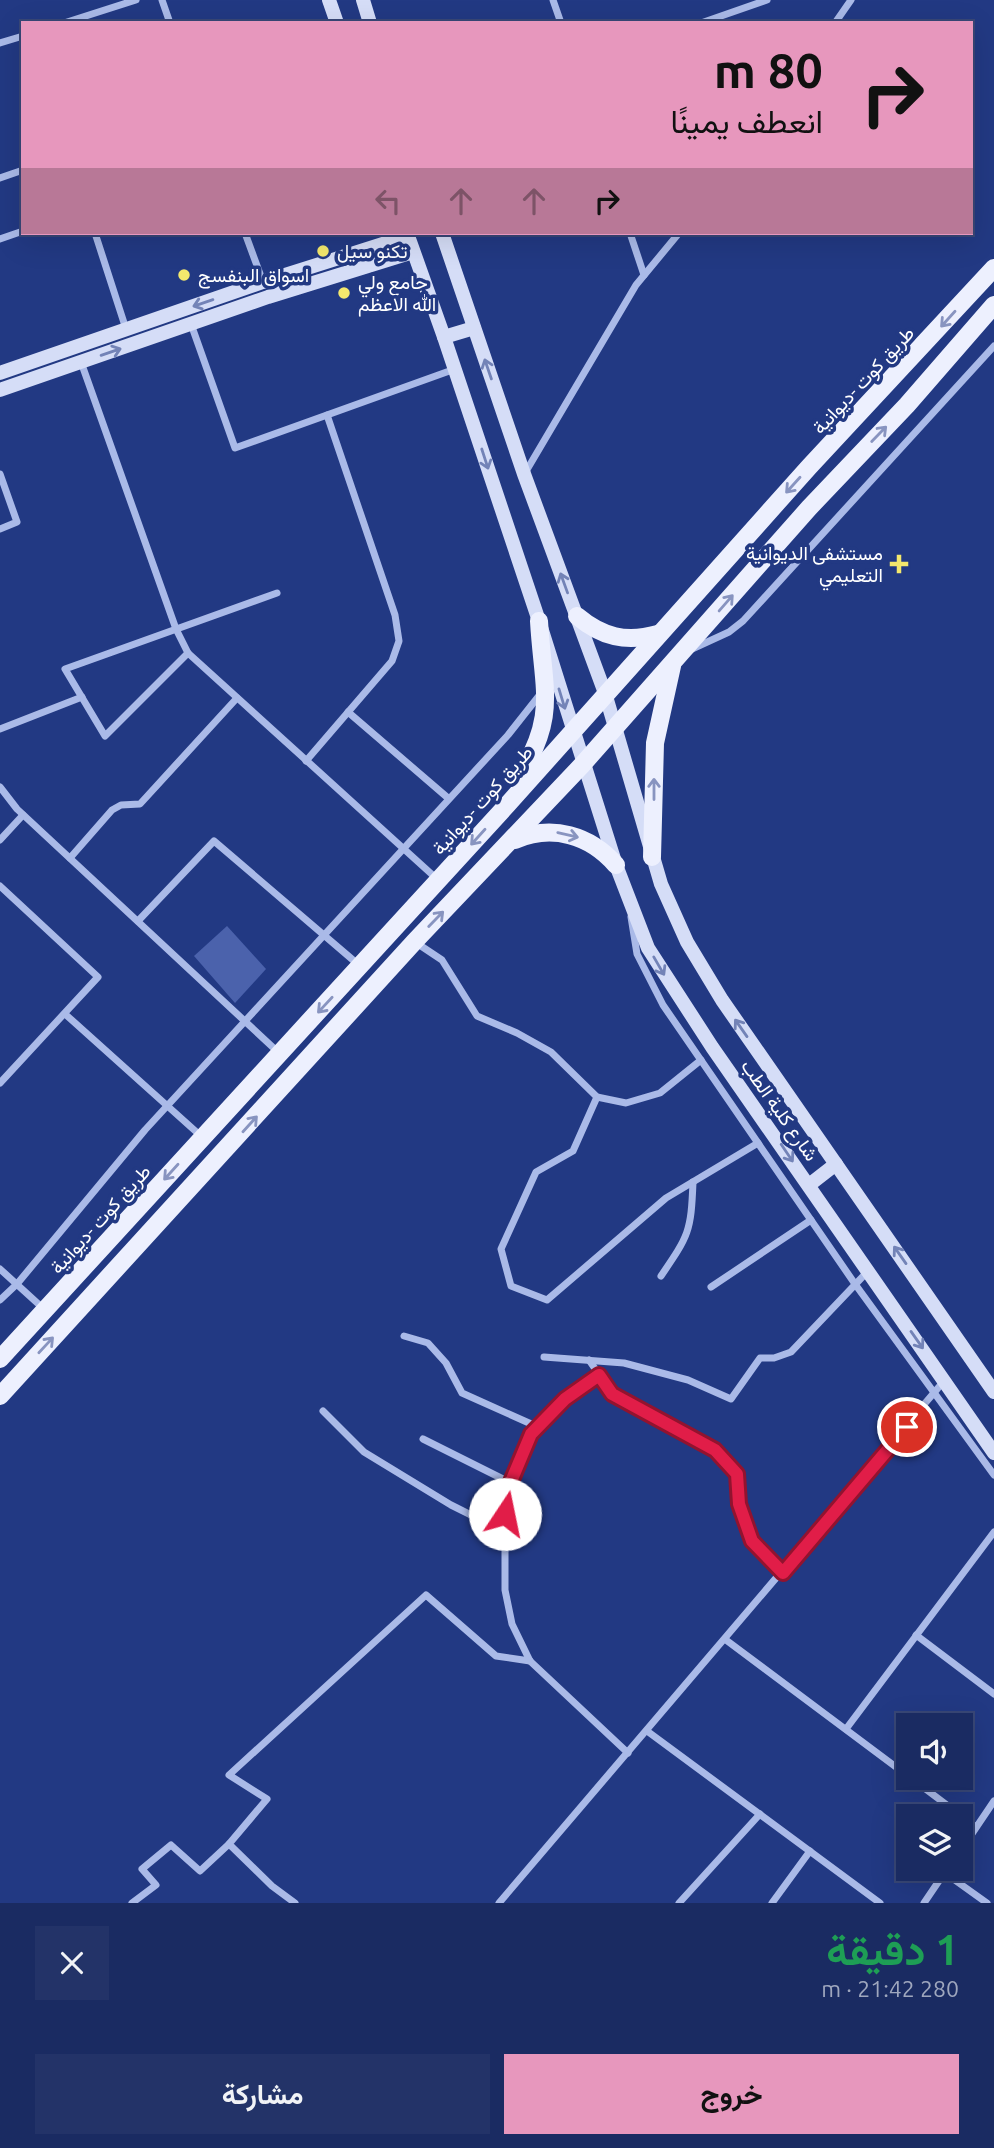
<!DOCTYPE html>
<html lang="ar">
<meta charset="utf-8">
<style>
:root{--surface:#1a2b62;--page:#233368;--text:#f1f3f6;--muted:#9fa7be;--line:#384777;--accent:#e797bd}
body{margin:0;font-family:Ubuntu,Vazirmatn,sans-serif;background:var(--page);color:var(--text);direction:rtl;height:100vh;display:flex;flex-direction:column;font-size:26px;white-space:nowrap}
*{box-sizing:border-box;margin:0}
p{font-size:23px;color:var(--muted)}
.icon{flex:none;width:38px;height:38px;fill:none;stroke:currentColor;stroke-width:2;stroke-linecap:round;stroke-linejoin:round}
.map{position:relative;height:1903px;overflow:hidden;direction:ltr}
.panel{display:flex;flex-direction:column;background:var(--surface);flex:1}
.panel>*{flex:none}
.banner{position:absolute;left:21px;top:21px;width:952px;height:214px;border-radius:0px;box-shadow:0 7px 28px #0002,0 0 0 2px var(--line);direction:rtl;background:#e797bd;color:#111;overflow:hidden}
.buttons{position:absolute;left:896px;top:1713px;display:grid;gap:14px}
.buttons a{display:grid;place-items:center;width:77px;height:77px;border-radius:0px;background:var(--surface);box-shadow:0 7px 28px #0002,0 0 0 2px var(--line);font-size:35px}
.pin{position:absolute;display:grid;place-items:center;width:60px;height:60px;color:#fff;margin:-30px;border:4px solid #fff;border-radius:50%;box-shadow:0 2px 7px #0007}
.me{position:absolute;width:77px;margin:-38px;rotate:11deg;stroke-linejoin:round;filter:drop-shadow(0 0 5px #0008)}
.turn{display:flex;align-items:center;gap:24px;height:147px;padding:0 35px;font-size:32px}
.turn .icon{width:91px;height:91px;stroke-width:2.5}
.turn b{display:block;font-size:49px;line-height:60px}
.lanes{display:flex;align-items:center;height:66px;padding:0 35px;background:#0003;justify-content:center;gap:35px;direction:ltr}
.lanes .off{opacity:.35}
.round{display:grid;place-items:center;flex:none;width:74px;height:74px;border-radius:0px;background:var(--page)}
.overview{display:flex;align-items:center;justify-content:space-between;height:119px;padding:0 35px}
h1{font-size:42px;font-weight:700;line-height:52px;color:#1e9e55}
.cta{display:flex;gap:14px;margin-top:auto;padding:14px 35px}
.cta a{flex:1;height:80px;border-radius:0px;background:var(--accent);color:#111;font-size:28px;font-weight:700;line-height:80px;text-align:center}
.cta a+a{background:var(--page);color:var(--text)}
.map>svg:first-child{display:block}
.building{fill:#4b62ac}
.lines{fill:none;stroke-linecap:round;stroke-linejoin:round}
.street{stroke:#aabae8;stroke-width:7}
.secondary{stroke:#d5ddf7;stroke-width:14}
.primary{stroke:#edf0fe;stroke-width:18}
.oneway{stroke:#7383b7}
.oneway2{stroke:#8894c0}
.route-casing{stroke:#92132f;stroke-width:18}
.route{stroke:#e11d48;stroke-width:12}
.poi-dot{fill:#f4e86d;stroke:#223983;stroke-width:2.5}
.labels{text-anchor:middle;stroke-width:7;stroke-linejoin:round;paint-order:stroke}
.poi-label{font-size:19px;fill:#fff;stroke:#223983;text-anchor:start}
.street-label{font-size:19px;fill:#fff;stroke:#223983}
</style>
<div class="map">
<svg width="994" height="1903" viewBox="0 0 994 1903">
<rect width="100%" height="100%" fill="#223983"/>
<polygon class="building" points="227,926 266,969 235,1003 194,956"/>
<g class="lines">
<g class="street">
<polyline points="162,0 170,23"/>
<polyline points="553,0 561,23"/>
<polyline points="64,23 136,0"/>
<polyline points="701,23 767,0"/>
<polyline points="835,23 851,0"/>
<polyline points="0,43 23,36"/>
<polyline points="0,178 23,170"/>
<polyline points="95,233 126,329"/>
<polyline points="245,233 263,282"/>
<polyline points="630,233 644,275"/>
<polyline points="0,239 23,231"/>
<polyline points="191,324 235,448 455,369"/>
<polyline points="81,362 176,629 188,653 437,879"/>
<polyline points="525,473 636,285 679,233"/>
<polyline points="0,474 17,522 0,529"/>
<polyline points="692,649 729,632 743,621 994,346"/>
<polyline points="188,653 105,736 65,669 277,593"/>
<polyline points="348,712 448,798"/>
<polyline points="0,729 82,697"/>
<polyline points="306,761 392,661 399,641 395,615 327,415"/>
<polyline points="0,787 17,809 279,1053"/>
<polyline points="0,840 23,815"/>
<polyline points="70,858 112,810 121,805 140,804 237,698"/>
<polyline points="0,886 98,977 0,1083"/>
<polyline points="631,917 637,954 663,1005 855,1284 994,1475"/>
<polyline points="138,921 214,841 360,966"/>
<polyline points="415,942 442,960 477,1016 517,1033 551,1052 597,1097 626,1103 660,1093 701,1060"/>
<polyline points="65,1014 202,1137"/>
<polyline points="597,1097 573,1151 536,1172 501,1249 511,1286 547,1300 666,1198 758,1143"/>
<polyline points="0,1269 45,1310"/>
<path d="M661,1276C689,1235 691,1232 693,1182"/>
<polyline points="711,1287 811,1220"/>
<polyline points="0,1300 17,1284 145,1130 508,735 542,692"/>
<polyline points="404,1336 428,1343 446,1363 462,1393 538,1427"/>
<polyline points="544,1357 624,1363 688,1380 731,1399 760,1358 774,1358 791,1352 868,1271"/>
<polyline points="589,1360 612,1393 715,1450 737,1474 739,1504 752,1541 783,1573"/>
<polyline points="599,1375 565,1399 531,1434 505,1496 505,1590 512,1624 530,1661 628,1753"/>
<polyline points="323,1411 364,1452 451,1505 505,1532"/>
<polyline points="423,1439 511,1483"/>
<polyline points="916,1635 994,1694"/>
<polyline points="726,1640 908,1776"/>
<polyline points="846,1729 994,1532"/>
<polyline points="647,1731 880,1903"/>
<polyline points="911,1778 976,1827"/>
<polyline points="961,1850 994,1801"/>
<polyline points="945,1873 987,1903"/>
<polyline points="132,1903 156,1885 142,1869 171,1845 200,1871 229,1844"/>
<polyline points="295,1903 272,1886 229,1844 267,1799 229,1775 426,1595 496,1656 530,1661"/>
<polyline points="499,1903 944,1381"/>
<polyline points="679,1903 760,1814"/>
<polyline points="772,1903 810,1851"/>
<polyline points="924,1903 947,1869"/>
</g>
<g class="secondary">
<polyline points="329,0 337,23"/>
<polyline points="363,0 370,23"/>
<polyline points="407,233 444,337 539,621 616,865 648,948 712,1047 994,1453"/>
<polyline points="442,233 524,474 605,693 661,884 687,942 722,1000 994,1392"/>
<polyline points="444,337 474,328"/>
<polyline points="0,373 263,282 408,236"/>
<polyline points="0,390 268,297 413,252"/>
<polyline points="809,1185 836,1164"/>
</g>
<g class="primary">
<path d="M577,616C602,637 626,643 658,634"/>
<path d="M518,779C558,715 543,691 539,621"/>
<path d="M515,840C552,824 590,835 616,865"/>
<polyline points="652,857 655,743 672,666"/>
<polyline points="0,1359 508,804 809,467 994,268"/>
<polyline points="0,1396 415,941 582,765 809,508 907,405 994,305"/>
</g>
</g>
<defs><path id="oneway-shaft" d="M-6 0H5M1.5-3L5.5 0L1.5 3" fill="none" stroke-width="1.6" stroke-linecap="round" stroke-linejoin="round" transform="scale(1.75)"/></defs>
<g class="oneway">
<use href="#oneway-shaft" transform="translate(203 303) rotate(161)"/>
<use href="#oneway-shaft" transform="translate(111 352) rotate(-19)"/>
<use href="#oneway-shaft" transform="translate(488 369) rotate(-109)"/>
<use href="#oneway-shaft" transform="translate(485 459) rotate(72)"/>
<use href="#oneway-shaft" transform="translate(564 583) rotate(-110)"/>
<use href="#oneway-shaft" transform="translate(562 699) rotate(73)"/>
<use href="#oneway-shaft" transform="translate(659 966) rotate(60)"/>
<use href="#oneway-shaft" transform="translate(741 1028) rotate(-125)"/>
<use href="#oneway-shaft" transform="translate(787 1153) rotate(56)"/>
<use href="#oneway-shaft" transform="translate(900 1255) rotate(-125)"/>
<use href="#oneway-shaft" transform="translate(917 1340) rotate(55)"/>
</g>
<g class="oneway2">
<use href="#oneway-shaft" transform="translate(948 319) rotate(132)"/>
<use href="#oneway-shaft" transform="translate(879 434) rotate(-46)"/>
<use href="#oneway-shaft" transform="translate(793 485) rotate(132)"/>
<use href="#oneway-shaft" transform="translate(726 603) rotate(-49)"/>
<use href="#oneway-shaft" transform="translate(654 789) rotate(-90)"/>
<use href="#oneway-shaft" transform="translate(568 835) rotate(13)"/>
<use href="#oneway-shaft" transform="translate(478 837) rotate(132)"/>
<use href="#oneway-shaft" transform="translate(436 919) rotate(-46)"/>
<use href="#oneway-shaft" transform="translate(325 1005) rotate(133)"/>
<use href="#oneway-shaft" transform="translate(250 1124) rotate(-48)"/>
<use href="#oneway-shaft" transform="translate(171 1172) rotate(132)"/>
<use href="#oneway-shaft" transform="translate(46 1345) rotate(-47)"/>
</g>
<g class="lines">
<defs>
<polyline id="route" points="505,1514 505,1496 531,1434 565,1399 599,1375 612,1394 715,1450 737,1474 739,1504 752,1541 783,1573 907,1427"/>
</defs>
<use href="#route" class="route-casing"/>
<use href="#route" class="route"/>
</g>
<g class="poi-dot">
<circle cx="323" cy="251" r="7"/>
<circle cx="184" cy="275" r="7"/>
<circle cx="344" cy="293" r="7"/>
<path d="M895.5 553.5h7v7h7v7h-7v7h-7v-7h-7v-7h7z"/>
</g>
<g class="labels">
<g class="poi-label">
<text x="337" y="258">تكنو سيل</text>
<text x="198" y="282">اسواق البنفسج</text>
<text x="358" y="289">جامع ولي<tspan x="358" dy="22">الله الاعظم</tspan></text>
<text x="883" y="560" text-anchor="end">مستشفى الديوانية<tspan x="883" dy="22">التعليمي</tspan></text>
</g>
<g class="street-label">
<text transform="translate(863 380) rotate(-47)" y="7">طريق كوت -ديوانية</text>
<text transform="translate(482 800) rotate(-48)" y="7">طريق كوت -ديوانية</text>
<text transform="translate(780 1110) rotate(55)" y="7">شارع كلية الطب</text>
<text transform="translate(100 1219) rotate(-48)" y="7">طريق كوت -ديوانية</text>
</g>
</g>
</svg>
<div class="buttons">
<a><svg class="icon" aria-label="sound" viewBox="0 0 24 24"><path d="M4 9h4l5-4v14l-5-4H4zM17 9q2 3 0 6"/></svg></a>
<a><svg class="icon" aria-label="layers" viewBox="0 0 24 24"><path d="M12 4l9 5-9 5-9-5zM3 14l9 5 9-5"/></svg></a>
</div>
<div class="pin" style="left:907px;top:1427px;background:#d93025"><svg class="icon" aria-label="arrive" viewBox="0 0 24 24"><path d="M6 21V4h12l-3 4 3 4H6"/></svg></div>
<svg class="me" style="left:505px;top:1514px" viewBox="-20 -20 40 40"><circle r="19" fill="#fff"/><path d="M0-13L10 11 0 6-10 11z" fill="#e11d48"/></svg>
<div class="banner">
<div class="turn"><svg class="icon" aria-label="right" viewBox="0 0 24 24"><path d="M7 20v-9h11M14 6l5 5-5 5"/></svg><div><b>80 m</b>انعطف يمينًا</div></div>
<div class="lanes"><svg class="icon off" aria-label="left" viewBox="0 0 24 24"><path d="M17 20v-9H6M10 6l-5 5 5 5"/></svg><svg class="icon off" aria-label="ahead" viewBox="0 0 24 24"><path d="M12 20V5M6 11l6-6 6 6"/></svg><svg class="icon off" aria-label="ahead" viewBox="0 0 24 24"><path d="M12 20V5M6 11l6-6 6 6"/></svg><svg class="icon" aria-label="right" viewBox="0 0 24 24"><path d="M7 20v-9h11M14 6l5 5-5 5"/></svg></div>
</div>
</div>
<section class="panel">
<div class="overview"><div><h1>1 دقيقة</h1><p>280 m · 21:42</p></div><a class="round"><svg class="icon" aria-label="close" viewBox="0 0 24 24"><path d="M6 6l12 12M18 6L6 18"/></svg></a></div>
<div class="cta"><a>خروج</a><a>مشاركة</a></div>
</section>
